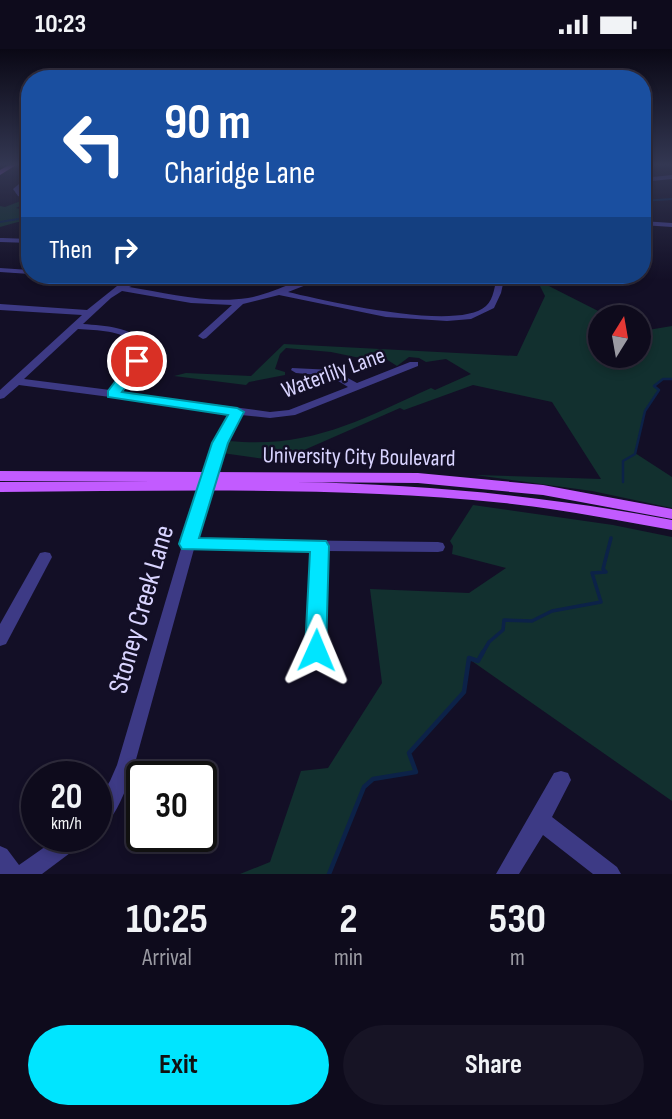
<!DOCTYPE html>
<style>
:root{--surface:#0e0b1c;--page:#171425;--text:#f1f3f6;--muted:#9b9ba3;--line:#2e2b3b;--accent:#00e5ff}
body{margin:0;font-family:"Sofia Sans Condensed",sans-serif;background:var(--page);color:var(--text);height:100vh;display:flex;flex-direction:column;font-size:26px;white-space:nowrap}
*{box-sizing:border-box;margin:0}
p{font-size:23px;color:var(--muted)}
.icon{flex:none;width:38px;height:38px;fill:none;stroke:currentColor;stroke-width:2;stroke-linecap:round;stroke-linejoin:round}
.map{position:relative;height:825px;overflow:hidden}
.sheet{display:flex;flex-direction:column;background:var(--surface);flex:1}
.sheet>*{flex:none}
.banner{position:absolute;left:21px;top:21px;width:630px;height:214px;border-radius:28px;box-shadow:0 4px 10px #0003,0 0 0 2px var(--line);background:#1a4fa0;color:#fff;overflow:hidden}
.needle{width:46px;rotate:11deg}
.fabs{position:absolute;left:588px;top:256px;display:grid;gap:14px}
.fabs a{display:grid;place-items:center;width:63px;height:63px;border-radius:50%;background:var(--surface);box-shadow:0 4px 10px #0003,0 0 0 2px var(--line);font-size:35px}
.speed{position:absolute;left:21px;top:712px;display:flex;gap:14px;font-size:35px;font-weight:700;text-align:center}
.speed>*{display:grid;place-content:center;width:91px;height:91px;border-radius:50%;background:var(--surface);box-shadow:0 4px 10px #0003,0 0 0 2px var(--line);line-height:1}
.speed small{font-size:18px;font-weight:400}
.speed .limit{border:4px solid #111;border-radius:10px;background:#fff;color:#111}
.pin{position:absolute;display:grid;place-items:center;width:60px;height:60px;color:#fff;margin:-30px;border:4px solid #fff;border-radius:50%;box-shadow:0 2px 7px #0007}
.me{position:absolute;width:77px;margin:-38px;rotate:1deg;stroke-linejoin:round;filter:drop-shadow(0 0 5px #0008)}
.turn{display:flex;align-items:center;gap:24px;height:147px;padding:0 28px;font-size:32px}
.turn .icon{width:91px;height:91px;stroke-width:2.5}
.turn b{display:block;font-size:49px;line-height:60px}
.then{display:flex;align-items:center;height:66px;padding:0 28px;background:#0003;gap:14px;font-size:26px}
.eta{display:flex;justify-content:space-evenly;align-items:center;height:119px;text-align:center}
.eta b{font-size:42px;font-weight:700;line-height:49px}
.action{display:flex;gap:14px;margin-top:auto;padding:14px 28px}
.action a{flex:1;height:80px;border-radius:42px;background:var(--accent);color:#111;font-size:28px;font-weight:700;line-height:80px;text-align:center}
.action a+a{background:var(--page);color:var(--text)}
.status{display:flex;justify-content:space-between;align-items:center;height:49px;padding:0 35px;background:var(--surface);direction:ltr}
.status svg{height:19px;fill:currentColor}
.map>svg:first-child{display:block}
.green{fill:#12302f}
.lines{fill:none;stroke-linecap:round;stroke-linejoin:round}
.stream-far3{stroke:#0c2248;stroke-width:2}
.stream-far2{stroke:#0c2248;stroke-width:2.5}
.stream-far1{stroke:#0c2248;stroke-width:3.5}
.stream{stroke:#0c2248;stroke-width:4.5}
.minor{fill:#3d3a85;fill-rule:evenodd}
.major{fill:#c25bff;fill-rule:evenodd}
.route{fill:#00e5ff;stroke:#0095a6;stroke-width:2}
.labels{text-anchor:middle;stroke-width:5;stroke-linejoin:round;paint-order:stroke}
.street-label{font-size:23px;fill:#d9d4ff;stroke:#130f26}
.near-street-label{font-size:28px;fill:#d9d4ff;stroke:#130f26}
</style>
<div class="status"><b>10:23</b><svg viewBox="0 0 49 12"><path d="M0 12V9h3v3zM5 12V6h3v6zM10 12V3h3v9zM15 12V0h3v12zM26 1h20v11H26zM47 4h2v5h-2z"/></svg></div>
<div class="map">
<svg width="672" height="825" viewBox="0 0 672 825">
<rect width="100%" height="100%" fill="#130f26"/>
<g class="green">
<polygon points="26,150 30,152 16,159 30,162 30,175 18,173 0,178 0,157 5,158"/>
<path d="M537,231L610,268H600V306H639V278L648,281L672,277V330H663L654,336L659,341L645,362L635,404L672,428V459L592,442L475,426L601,430L552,353L473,336L404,361L400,359L279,412L222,404L229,392C310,400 360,371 431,339L435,341L471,325L446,310L426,313L419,309L409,308L397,317L375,303L360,309L331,303L286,299L280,305L275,320L285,323V326L249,333L246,336L174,327L186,324L251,327L284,295L517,307L545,247Z"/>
<polygon points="473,456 613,476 672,488 672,752 469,610 464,643 409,704 416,723 373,730 364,738 329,825 240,825 270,813 301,722 328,719 382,634 370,540 469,544 506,519 452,505 453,497 450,492"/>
</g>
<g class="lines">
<g class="stream-far3">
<polyline points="642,152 672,150"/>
<polyline points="0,173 30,168"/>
</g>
<polyline class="stream-far2" points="623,433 623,412 635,405 645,362 659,341 654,337 663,330 672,330"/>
<polyline class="stream-far1" points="482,605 489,593 503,581 504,571 532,572 552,562 601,553 592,524 606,523 603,520 611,489"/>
<polyline class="stream" points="329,825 364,738 373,730 416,723 409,704 464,643 469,609 478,612 483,603"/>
<g class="minor">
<polygon points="30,126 30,131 19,140 22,145 30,147 30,151 18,147 13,140"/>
<polygon points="672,126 672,130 642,133 642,129"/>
<polygon points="642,172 672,174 672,178 642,176"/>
<polygon points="3,189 30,190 30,194 0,193 0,189"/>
<polygon points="0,219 30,221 30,225 0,223"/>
<path d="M149,226H161L129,238C168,244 208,255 248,249C276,244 303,226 332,226L288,243C326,252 458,283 486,257C494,250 495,235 497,226H505L501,244L494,259L471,270L447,272L386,268L279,246L243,255L206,289L203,290L198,287L200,285L232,256L191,254L122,242L111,249L83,275C106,277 130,277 146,296L140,319L121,343L270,363L289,361L348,338L330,327L296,324L291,321L292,319L333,321L357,334L410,313H418V317L295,366L270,369L241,366L226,394L197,490L438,493L443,494L445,498L443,502L438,503L326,502L324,602L322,607L316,609L310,607L308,602L312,502L194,500L132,725L145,728H142V745L125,742C119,756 111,775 96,781V755L110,732L117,716L199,439L214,394L231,364L19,336L4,349L0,350V341L82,266L0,261V255L87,261L117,237ZM78,280C98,282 121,280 136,296L130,318L110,341L24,330Z"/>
<polygon points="45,503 50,504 52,508 6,595 0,597 0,575 40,504"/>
<polygon points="561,722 568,724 571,731 552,768 617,818 621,825 593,825 543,786 519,825 496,825 554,724"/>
<polygon points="59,788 85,788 82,795 42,825 0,825 0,797 7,800 19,816"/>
</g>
<g class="major">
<polygon points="9,116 16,116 0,126 0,121"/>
<path d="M0,422L418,424L543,436L672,460V470L543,446L418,434L295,433C423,435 547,447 672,471V481C616,471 561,460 504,454C337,437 168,442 0,443V433L152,432H0Z"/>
</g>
</g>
<linearGradient id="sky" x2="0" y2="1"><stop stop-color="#0a0815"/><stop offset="0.5" stop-color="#333752"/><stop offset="1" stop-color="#333752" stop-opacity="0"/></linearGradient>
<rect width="672" height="231" fill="url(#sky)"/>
<polygon class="route" points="137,308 144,312 122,343 237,359 244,363 228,394 199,489 326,492 329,497 326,601 323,608 316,610 308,608 305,601 310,503 182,500 179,495 212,394 228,366 108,348 108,342 133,309"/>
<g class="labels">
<g class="street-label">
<text transform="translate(333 323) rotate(-20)" y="8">Waterlily Lane</text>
<text transform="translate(359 407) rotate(1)" y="8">University City Boulevard</text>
</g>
<g class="near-street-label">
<text transform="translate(140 560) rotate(-74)" y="10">Stoney Creek Lane</text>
</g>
</g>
</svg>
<div class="fabs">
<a><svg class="needle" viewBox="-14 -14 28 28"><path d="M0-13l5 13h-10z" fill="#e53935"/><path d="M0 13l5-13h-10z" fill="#9b9ba3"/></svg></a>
</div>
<div class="speed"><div>20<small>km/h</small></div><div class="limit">30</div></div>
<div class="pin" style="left:137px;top:312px;background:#d93025"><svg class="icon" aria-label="arrive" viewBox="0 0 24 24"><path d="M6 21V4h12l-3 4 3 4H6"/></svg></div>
<svg class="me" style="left:316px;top:601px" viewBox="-20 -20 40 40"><path d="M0-17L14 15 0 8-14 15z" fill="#00e5ff" stroke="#fff" stroke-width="4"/></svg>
<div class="banner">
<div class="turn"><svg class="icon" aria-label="left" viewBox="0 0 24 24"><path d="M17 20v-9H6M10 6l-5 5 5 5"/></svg><div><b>90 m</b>Charidge Lane</div></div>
<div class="then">Then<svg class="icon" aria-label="right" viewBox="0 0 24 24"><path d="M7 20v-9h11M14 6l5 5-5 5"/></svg></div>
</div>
</div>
<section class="sheet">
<div class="eta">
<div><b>10:25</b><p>Arrival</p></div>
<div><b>2</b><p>min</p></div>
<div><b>530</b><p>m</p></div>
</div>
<div class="action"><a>Exit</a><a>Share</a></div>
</section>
